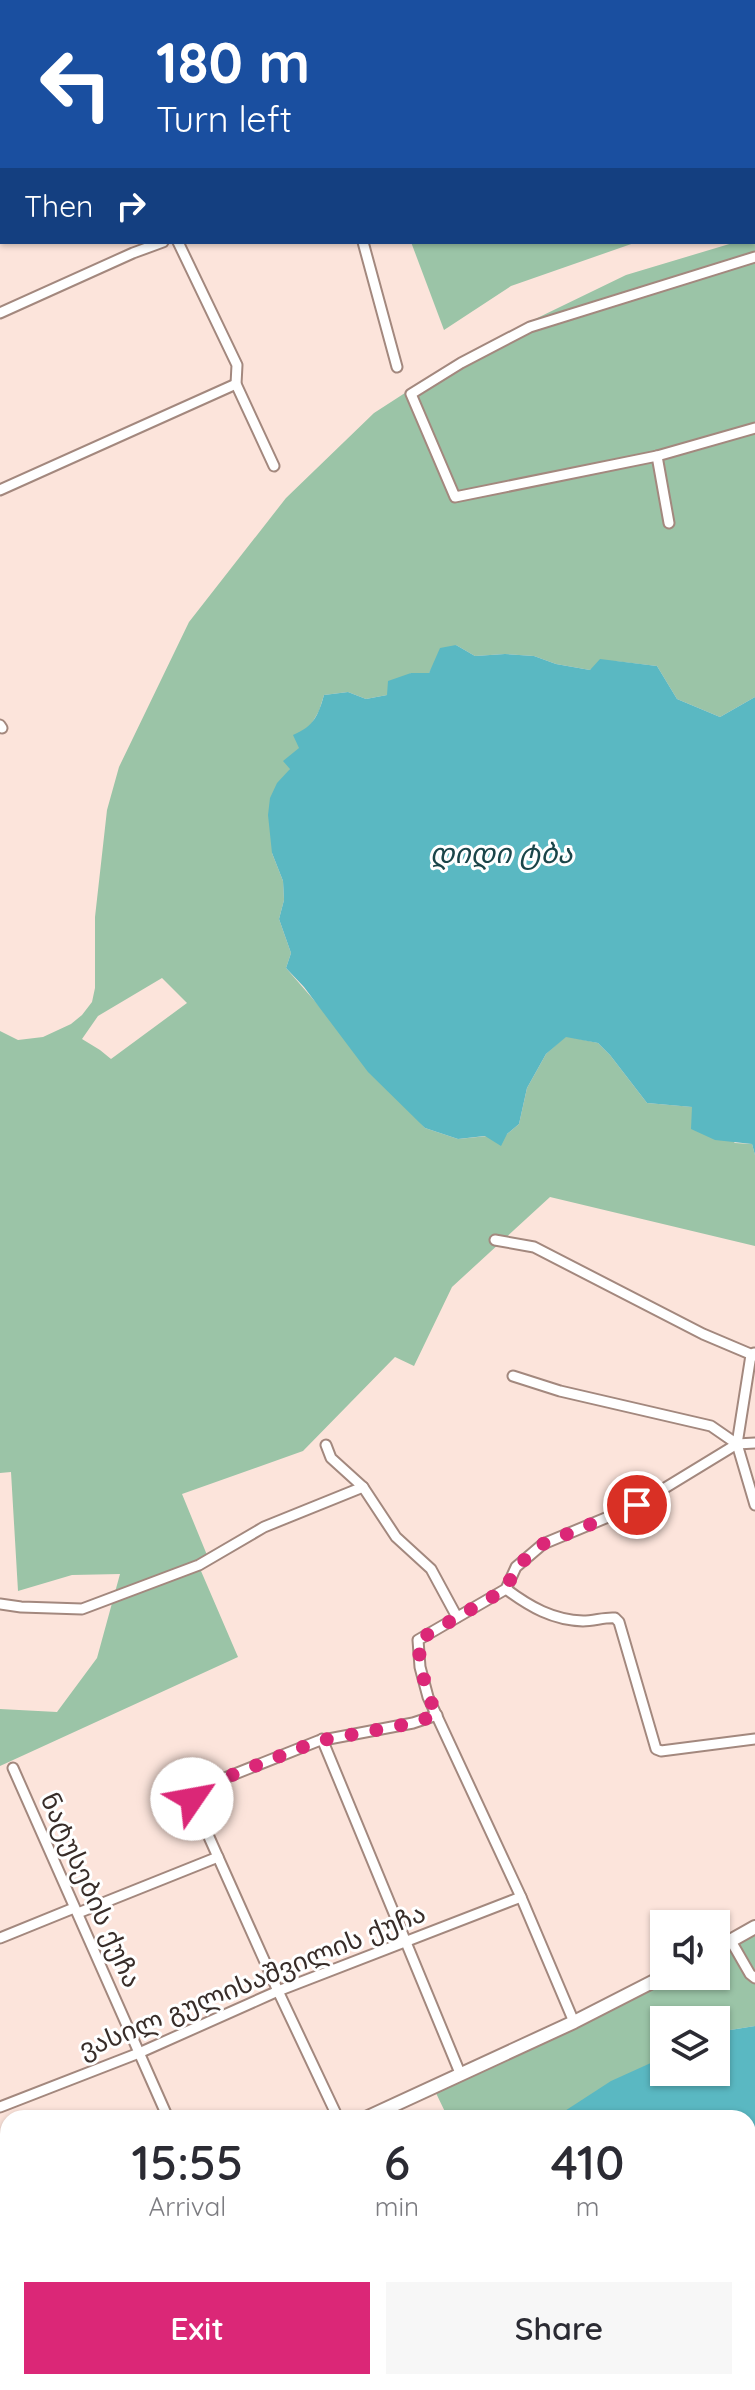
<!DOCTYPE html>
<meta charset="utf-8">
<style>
:root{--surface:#fff;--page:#f7f7f7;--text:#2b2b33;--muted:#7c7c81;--accent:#db2777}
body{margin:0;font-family:Quicksand,"Noto Sans Georgian",sans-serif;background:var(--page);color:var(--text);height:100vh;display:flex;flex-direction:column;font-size:30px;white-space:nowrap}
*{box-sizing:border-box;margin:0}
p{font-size:26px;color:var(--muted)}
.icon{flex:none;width:44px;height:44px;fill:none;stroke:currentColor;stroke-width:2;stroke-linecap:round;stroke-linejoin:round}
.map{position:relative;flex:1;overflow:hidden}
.drawer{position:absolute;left:0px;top:2110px;width:756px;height:280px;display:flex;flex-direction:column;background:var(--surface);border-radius:24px 24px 0 0;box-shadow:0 2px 6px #0004}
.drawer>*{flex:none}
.hud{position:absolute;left:0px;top:0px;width:756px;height:244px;box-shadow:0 2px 6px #0004;background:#1a4fa0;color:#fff;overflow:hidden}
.buttons{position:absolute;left:650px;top:1910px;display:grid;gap:16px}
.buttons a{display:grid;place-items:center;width:80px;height:80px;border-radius:0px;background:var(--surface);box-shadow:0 2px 6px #0004;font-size:40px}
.pin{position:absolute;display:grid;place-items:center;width:68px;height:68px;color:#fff;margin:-34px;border:4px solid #fff;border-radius:50%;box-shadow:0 2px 8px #0007}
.me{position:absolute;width:88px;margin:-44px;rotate:57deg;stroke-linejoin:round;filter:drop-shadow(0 0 6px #0008)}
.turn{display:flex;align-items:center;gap:28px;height:168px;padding:0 24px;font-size:36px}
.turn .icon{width:104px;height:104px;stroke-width:2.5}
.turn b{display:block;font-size:56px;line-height:68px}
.then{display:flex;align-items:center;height:76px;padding:0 24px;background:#0003;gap:16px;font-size:30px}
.eta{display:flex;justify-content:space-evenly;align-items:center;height:136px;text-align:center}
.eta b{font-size:48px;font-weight:600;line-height:56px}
.action{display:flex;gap:16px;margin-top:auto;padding:16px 24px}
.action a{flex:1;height:92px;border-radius:0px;background:var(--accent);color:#fff;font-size:32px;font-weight:600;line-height:92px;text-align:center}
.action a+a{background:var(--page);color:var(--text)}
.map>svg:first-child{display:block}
.green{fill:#9bc4a7;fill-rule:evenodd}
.forest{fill:#7cbb90}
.water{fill:#5ab8c2}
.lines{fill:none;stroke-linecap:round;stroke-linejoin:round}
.minor-casing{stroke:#a3887e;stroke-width:13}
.tertiary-casing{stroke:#a3887e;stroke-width:16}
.trunk-casing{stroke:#b6924f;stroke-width:20}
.minor{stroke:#fff;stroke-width:9}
.tertiary{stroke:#fff;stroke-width:12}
.trunk{stroke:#fbd483;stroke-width:16}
.route{stroke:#db2777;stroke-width:14;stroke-dasharray:0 25.2}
.labels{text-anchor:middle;stroke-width:6;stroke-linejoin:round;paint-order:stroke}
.street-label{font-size:26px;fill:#382d29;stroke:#fff}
.water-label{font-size:28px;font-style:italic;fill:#1a4549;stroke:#fff}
</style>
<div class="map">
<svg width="755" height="2390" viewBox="0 0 755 2390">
<rect width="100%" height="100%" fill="#fce4db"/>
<g class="green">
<path d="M755,236V697L720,717L677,699L657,666L614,661L590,670L556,664L534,656L505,654L475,656L456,645L435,663L429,673H411L387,695L366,699L348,692L324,695L319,711L309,728L290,769L272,853L283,881L284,900L279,919L291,953L286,968L425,1128L458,1139L507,1134L519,1124L527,1088L546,1054L566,1036L598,1043L610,1055L647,1103L693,1107L735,1143L752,1144L755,1155V1246L550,1197L452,1287L414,1366L395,1357L303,1451L182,1494L207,1555L192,1562L201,1571L238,1657L0,1766V1709L57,1712L97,1658L120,1574L72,1575L18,1591L11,1472L0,1473V1031L18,1040L43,1037L71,1024L82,1015L92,1002L95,988V917L107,810L119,767L189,622L286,498L374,413L456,360L529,322L626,275L736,242H754ZM162,978L187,1003L111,1059L100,1050L82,1039L98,1016Z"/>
<polygon points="411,242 637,242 511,286 444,330"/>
<polygon points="755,1935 755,2026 724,2031 716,2035 716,2020 664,2020 664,2058 555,2118 448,2118 435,2091 678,1976 716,1976 716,1956"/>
<polygon points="463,2382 523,2382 523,2384 466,2390"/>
</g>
<g class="forest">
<polygon points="0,0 197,0 192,2 2,2 2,77 0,78"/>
<polygon points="755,2300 755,2348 748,2350 748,2303"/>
</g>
<g class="water">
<path d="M456,645L475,656L505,654L534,656L556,664L590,670L600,659L657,666L677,699L720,717L755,697V1155L752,1144L715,1140L691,1129L692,1107L647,1103L610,1055L598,1043L566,1037L546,1054L527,1088L519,1124L507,1134L501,1146L485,1136L458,1139L425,1128L368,1072L304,987L286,968L291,953L279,919L284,900L283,881L272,853L268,815L270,798L277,783L290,769L283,761L299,748L293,735C314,726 318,716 324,695L348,692L366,699L387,695L388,681L411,673H429L440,648Z"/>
<polygon points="755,2026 755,2285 748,2289 748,2118 554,2118 611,2081 664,2057 664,2072 716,2072 716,2035 724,2031"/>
</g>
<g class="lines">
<defs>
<g id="minor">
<polyline points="589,0 590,2"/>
<polyline points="647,0 648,2"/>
<polyline points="754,85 755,85"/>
<polyline points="178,242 237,365 236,384 274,466"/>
<polyline points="363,242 397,367"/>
<polyline points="0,313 133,253 163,242"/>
<polyline points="657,456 455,497 411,394 461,363 530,327 755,257"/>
<polyline points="0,490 236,384"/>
<polyline points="669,523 657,456 755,428"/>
<polyline points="0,725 2,728"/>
<polyline points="495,1240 534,1247 703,1334 755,1356"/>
<polyline points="754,1353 751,1355 737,1444 755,1505"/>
<polyline points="513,1376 560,1391 711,1426 737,1444"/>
<polyline points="326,1445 331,1458 363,1487 396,1537 431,1569 457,1617"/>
<path d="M506,1589C530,1607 553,1620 583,1621C594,1621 605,1617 615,1618L619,1622L656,1749L661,1751L755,1739"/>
<polyline points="0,1604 21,1607 82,1609 199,1565 264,1527 363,1487"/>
<polyline points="322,1739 460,2073"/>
<polyline points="13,1768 168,2118"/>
<polyline points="78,1913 218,1857"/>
<polyline points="0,1938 74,1908"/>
<polyline points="731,1941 750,1974 755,1978"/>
<polyline points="574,2022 521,1897 428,1697 420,1667 418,1640 506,1589 516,1567 543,1544 637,1505 737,1444 755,1443"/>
<polyline points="0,2107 139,2053 278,1991 521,1897"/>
<polyline points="338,2118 278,1991 192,1799 192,1794 197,1789 318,1741 413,1723 437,1715"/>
<polyline points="263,2382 265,2390"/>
<polyline points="95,2390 121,2382"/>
<polyline points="724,2390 724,2382"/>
</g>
<g id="tertiary">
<polyline points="716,1949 755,1927"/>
<polyline points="366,2118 574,2022 664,1976"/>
<polyline points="0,2267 8,2264"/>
</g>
<g id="trunk">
<polyline points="254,2 259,0"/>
<polyline points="0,118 2,117"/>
</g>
</defs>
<use href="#minor" class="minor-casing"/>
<use href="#tertiary" class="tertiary-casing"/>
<use href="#trunk" class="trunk-casing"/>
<use href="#minor" class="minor"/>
<use href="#tertiary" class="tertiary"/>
<use href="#trunk" class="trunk"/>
</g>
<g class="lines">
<path class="route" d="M192,1799V1794L197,1789L318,1741L413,1723L437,1715C425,1691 420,1667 418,1640L506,1589L516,1567L543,1544L637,1505"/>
</g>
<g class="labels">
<g class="street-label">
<text transform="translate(91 1890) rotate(66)" y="9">ნატუსების ქუჩა</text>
<text transform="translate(252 1981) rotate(-22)" y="9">ვასილ გულისაშვილის ქუჩა</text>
</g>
<g class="water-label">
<text x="501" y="863">დიდი ტბა</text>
</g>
</g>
</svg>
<div class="buttons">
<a><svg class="icon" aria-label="sound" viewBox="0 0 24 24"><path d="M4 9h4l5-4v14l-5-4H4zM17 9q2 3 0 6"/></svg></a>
<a><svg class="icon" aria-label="layers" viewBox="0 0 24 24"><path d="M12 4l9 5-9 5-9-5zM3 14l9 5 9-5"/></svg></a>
</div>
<div class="pin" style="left:637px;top:1505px;background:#d93025"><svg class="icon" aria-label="arrive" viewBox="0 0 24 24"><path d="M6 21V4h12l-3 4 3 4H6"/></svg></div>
<svg class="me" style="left:192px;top:1799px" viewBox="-20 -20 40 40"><circle r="19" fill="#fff"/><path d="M0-13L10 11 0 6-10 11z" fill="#db2777"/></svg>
<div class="hud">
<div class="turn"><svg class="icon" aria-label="left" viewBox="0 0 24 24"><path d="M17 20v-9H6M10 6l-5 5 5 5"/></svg><div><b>180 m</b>Turn left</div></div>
<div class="then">Then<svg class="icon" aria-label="right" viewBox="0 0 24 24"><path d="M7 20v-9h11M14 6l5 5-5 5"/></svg></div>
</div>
<section class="drawer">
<div class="eta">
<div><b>15:55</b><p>Arrival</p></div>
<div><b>6</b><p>min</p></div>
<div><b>410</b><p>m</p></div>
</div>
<div class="action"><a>Exit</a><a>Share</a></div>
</section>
</div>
